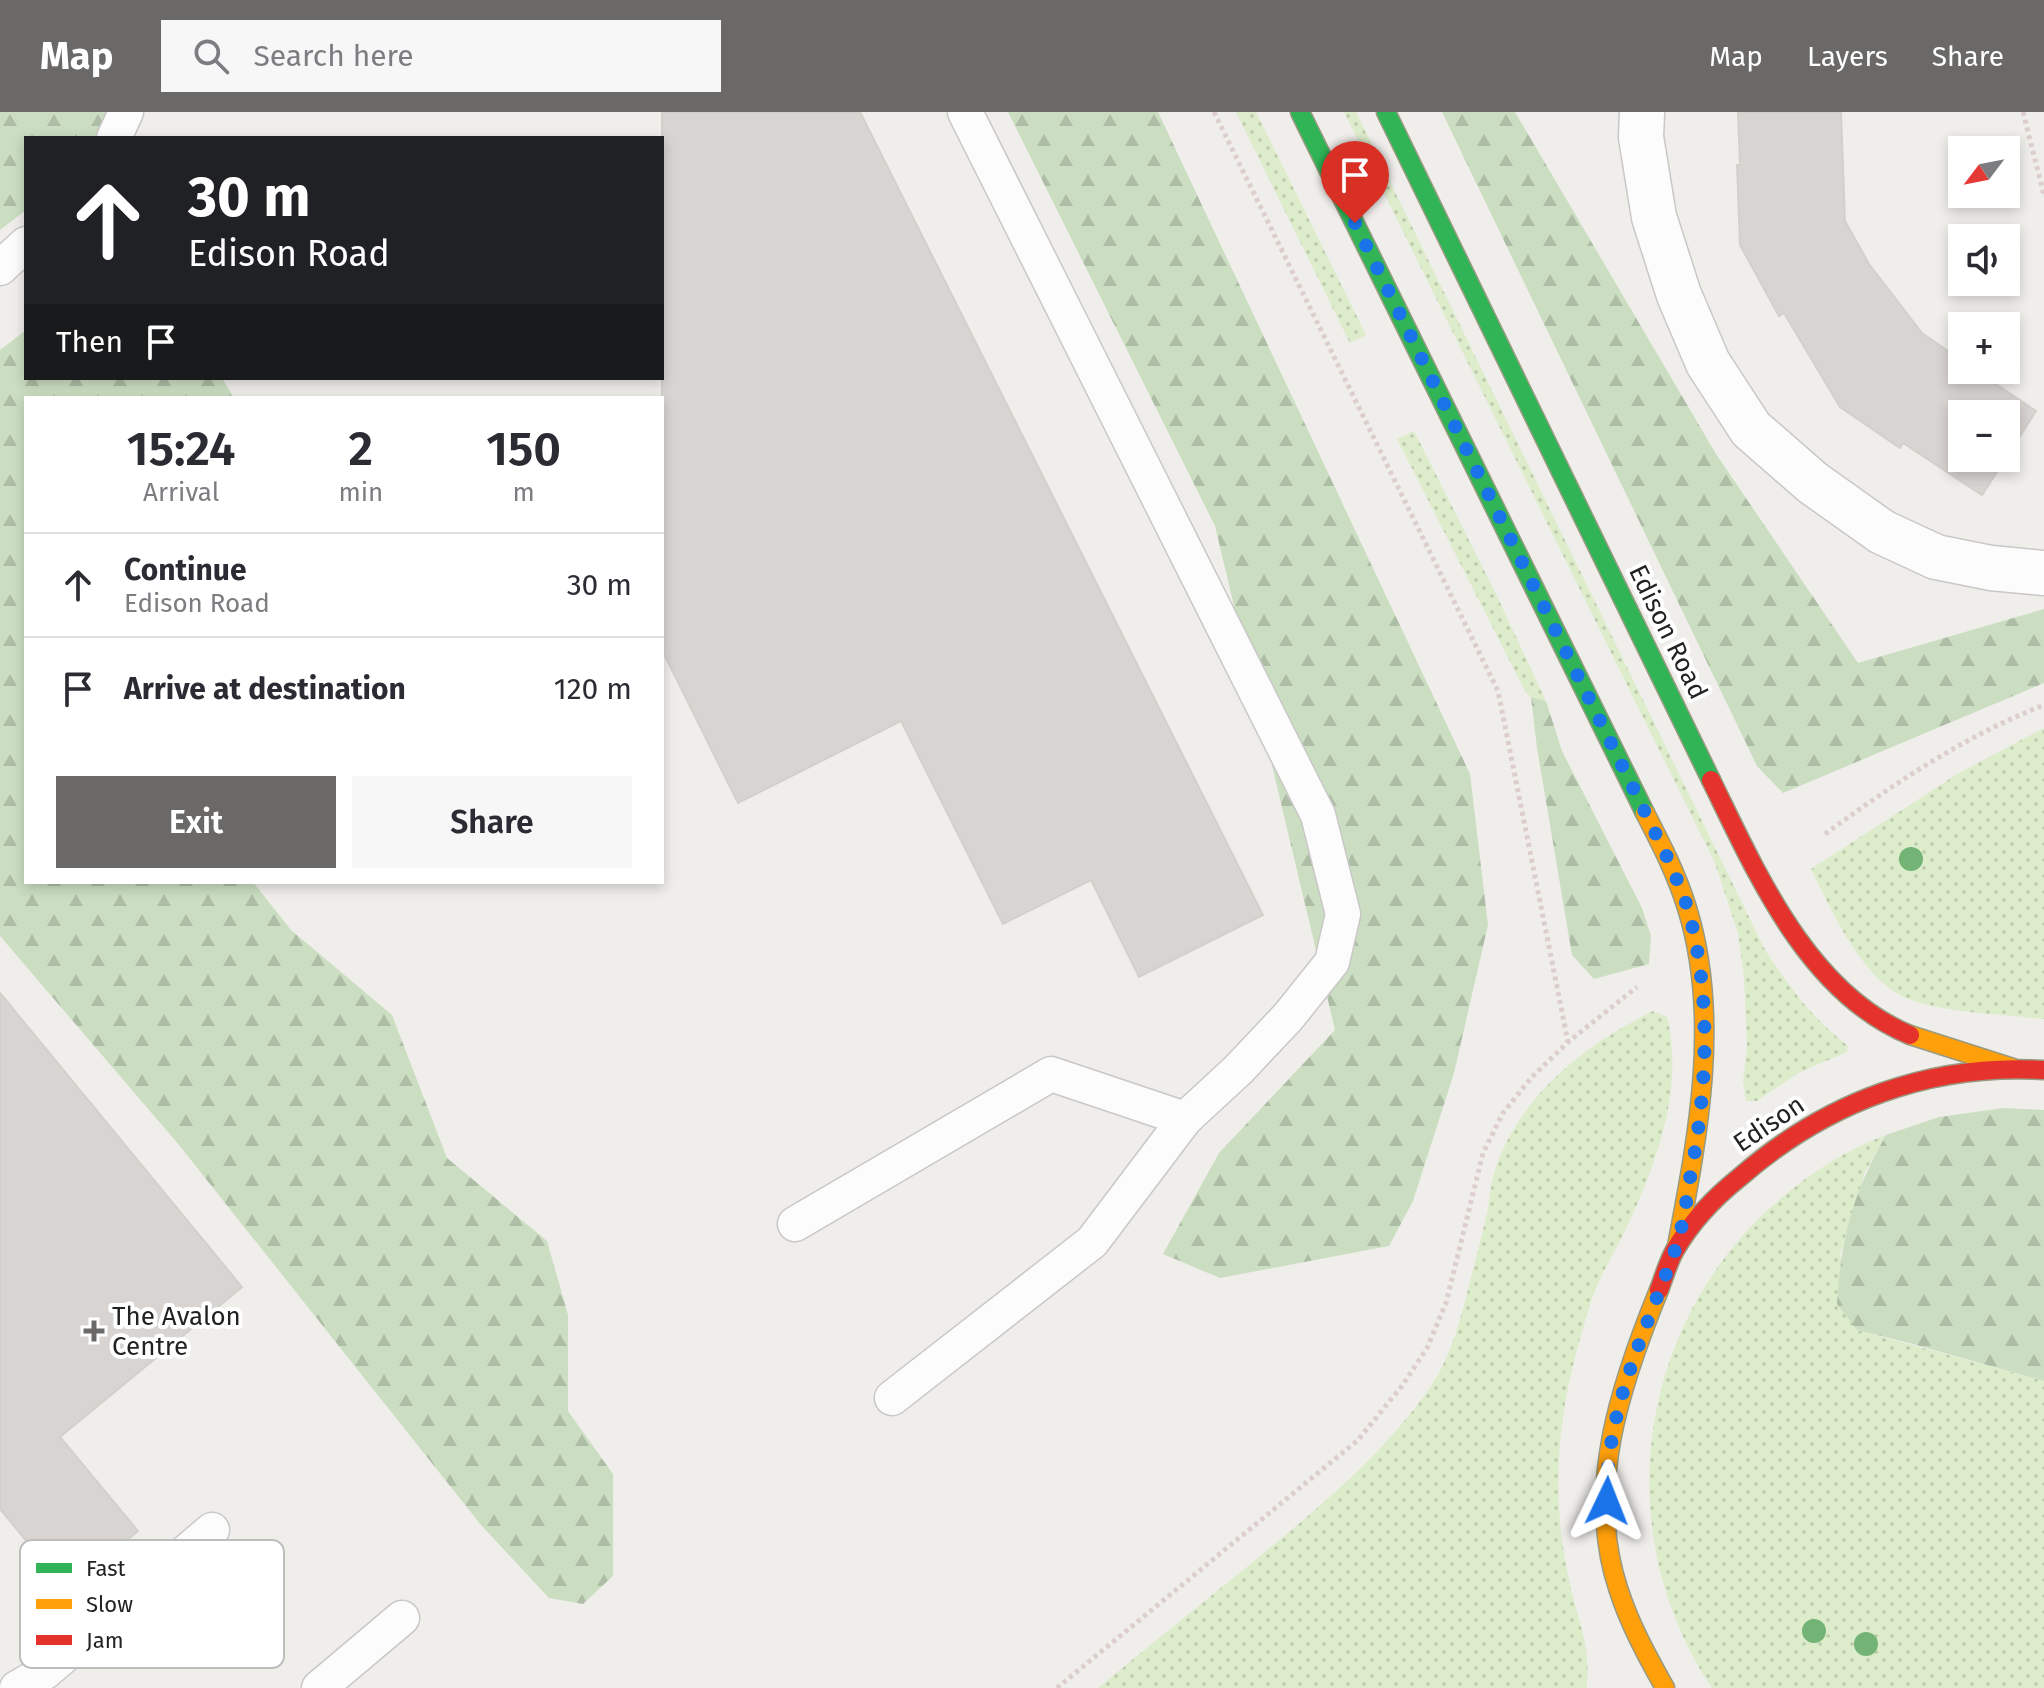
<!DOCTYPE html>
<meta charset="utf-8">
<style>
body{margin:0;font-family:"Fira Sans",sans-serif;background:#f7f7f7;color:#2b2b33;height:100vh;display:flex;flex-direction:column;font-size:30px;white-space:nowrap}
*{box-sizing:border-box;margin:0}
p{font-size:26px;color:#7c7c81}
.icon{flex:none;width:44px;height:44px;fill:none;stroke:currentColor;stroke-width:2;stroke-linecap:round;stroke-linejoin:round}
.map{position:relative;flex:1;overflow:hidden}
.side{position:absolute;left:24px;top:284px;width:640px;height:488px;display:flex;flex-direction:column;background:#fff;border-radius:0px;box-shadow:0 4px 12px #0003}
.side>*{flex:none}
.guide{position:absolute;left:24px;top:24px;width:640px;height:244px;border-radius:0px;box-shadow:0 4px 12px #0003;background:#202124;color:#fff;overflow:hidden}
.needle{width:52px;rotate:238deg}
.controls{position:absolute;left:1948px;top:24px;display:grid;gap:16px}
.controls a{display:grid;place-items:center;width:72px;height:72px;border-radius:0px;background:#fff;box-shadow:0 4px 12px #0003;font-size:40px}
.pin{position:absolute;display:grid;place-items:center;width:68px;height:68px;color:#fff;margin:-82px -34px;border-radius:50% 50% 50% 0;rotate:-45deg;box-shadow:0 0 8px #0007}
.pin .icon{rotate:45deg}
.me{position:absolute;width:88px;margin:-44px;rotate:2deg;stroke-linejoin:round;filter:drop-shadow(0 0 6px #0008)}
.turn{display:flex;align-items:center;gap:28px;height:168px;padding:0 32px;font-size:36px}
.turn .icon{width:104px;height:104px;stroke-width:2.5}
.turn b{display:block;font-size:56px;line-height:68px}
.then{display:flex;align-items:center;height:76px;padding:0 32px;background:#0003;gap:16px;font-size:30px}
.eta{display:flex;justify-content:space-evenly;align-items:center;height:136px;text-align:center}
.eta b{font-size:48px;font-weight:600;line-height:56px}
.primary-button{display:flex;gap:16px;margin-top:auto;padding:16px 32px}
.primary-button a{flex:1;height:92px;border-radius:0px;background:#6a6968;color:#fff;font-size:32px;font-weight:600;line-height:92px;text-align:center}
.primary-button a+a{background:#f7f7f7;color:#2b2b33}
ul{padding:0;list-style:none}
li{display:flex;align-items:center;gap:24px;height:104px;padding:0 32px;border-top:2px solid #e1e1e2}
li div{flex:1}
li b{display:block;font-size:30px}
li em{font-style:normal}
header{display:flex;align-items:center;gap:48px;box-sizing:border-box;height:112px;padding:0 40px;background:#6a6968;color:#fff}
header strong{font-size:38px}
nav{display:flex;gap:44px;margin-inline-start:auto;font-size:28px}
.search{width:560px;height:72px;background:#f7f7f7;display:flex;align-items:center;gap:20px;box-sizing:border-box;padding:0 28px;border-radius:0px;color:#7c7c81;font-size:30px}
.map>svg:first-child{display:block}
.grass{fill:url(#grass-dots)}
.forest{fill:url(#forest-firs)}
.building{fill:#d7d4d2;stroke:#d3d0cc;stroke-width:2}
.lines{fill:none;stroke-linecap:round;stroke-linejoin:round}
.lane-casing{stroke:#c9c8c7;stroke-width:37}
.street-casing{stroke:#c9c8c7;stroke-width:47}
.fast-casing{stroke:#999a82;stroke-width:21}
.slow-casing{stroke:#999a82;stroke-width:21}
.jam-casing{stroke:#999a82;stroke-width:21}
.path{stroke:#dccecd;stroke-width:5;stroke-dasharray:4 4;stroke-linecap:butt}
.lane{stroke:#fdfcfc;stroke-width:34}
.street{stroke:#fdfcfc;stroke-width:44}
.fast{stroke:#30b455;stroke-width:18}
.slow{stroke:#ff9f0a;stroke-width:18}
.jam{stroke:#e5322d;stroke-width:18}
.tree{fill:#73b476}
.route{stroke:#1a73e8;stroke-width:14;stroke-dasharray:0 25.2}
.poi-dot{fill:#6a6968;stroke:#fff;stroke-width:3}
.labels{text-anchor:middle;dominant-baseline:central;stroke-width:8;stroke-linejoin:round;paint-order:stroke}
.street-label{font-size:26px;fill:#222;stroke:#fff}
.poi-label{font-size:26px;fill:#222;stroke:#fff;text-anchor:start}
.key{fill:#fff;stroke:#bdbdbd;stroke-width:2}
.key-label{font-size:22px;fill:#222}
</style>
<header>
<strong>Map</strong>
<div class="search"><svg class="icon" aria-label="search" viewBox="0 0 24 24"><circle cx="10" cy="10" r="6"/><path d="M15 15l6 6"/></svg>Search here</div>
<nav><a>Map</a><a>Layers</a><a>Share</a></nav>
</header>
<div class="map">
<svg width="2044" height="1576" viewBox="0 0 2044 1576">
<defs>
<pattern id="grass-dots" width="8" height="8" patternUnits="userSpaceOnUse" patternTransform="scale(2)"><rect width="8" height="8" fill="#ddeccb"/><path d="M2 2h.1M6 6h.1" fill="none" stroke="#bdcaae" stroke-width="1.8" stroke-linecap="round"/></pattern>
<pattern id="forest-firs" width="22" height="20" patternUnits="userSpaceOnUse" patternTransform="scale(2)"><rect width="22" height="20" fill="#cbdec1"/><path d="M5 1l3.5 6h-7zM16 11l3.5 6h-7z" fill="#aebea6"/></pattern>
</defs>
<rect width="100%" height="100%" fill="#f0eeeb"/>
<g class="grass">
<path d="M 1236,0 L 1256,0 L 1366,223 L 1350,231 Z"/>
<path d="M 1344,0 L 1356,0 L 1765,838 C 1791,877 1810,904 1848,934 L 1847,940 L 1798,961 L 1757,989 L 1746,989 L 1743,969 L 1747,935 L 1744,864 L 1738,821 L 1715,751 Z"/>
<path d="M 1414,319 L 1495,480 L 1546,589 L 1531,585 L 1525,579 L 1397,327 Z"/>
<path d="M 2044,616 L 2044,907 C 2005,902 1923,901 1893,879 C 1855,852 1831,797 1811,757 L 1959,661 Z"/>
<path d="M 1653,899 L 1667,905 C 1685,978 1655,1056 1624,1121 C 1615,1139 1604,1157 1596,1176 C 1584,1208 1569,1265 1564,1299 C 1555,1352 1557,1411 1568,1463 C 1575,1502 1593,1536 1586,1576 L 1098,1576 C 1149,1534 1201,1492 1253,1450 C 1317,1397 1381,1345 1429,1277 C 1452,1244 1460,1208 1470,1170 C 1475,1149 1481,1127 1486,1106 C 1490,1090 1490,1073 1495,1058 C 1520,983 1585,933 1653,899 Z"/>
<path d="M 1886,1023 L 1865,1060 L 1840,1143 L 1857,1218 L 2044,1269 L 2044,1576 L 1712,1576 C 1610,1424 1635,1220 1770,1096 C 1804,1065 1843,1039 1886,1023 Z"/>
</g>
<g class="forest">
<path d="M 0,0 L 142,0 L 121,26 L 26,26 L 26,98 L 0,118 Z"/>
<path d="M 1008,0 L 1158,0 L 1470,662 L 1488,813 L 1454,961 L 1413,1089 L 1389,1134 L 1220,1166 L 1163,1142 L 1219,1041 L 1335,918 L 1215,414 Z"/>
<path d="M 1442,0 L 1515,0 L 1716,342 L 1858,551 L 2044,497 L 2044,571 L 1783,681 L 1757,654 Z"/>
<path d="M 26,218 L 26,266 L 222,266 L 234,286 L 26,286 L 26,770 L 253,770 L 291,818 L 392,903 L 447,1046 L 547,1129 L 568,1203 L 568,1299 L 613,1362 L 613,1464 L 583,1492 L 549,1486 L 481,1413 L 179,1033 L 0,824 L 0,238 Z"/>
<path d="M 1531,585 L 1546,589 L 1562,639 L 1642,796 L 1651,824 L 1649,852 L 1594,867 L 1572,843 L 1537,636 Z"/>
<path d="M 2004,996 L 2044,998 L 2044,1269 L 1909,1231 L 1857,1218 L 1837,1192 C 1841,1125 1853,1081 1886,1023 L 1939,1005 Z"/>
</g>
<g class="building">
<path d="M 662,0 L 860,0 L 1263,803 L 1139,865 L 1091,768 L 1003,812 L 901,609 L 738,691 L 662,538 Z"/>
<path d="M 1738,0 L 1841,0 L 1845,109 L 1869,152 L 1922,221 L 1962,249 L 1962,258 L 1975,258 L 2036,299 L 2006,346 L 2006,302 L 1962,302 L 1962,346 L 2006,346 L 1982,383 L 1903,331 L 1900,336 L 1840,295 L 1784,201 L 1779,204 L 1740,133 L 1737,53 L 1740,53 Z"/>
<path d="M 0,881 L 242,1175 L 60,1325 L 138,1419 L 66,1477 L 0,1397 Z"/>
</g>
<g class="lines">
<g class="lane-casing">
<g id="lane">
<path d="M 114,26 L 126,0"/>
<path d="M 0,156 L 26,132"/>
<path d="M 795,1112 L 1051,962 L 1185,1007"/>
<path d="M 892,1286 L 1092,1130 L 1185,1007 L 1238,958 L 1288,905 L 1332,850 L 1343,802 L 1318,703 L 965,0"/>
<path d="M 17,1576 L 45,1560 L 212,1418"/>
<path d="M 319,1576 L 402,1506"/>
</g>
</g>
<g class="street-casing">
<path id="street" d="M 1642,0 L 1641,25 L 1654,105 L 1679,183 L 1708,251 L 1751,317 L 1813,371 L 1882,420 L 1936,445 L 1991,456 L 2044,461"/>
</g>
<g class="fast-casing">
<g id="fast">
<path d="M 1300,0 L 1645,701"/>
<path d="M 1386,0 L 1711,668"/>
</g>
</g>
<g class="slow-casing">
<g id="slow">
<path d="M 1645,701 C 1661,732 1677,763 1687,796 C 1721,905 1698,1024 1677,1134"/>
<path d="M 1910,923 L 2013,956"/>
<path d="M 1659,1178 C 1621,1271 1585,1376 1618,1476 C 1629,1511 1647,1544 1665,1576"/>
</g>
</g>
<g class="jam-casing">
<g id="jam">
<path d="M 1711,668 C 1757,762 1808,881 1910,923"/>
<path d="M 1659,1178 C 1664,1165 1668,1150 1675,1138 C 1691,1110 1715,1085 1740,1065 C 1826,990 1930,951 2044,958"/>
</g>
</g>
<g class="path">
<path d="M 1214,0 L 1498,579 L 1568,930"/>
<path d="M 2023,0 L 2044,83"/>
<path d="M 1825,722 C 1894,672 1964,624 2044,593"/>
<path d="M 1057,1576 L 1358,1328 L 1402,1274 L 1427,1236 L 1446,1191 L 1483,1041 L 1503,1001 L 1532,965 L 1568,930 L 1637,875"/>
</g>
<use href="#lane" class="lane"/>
<use href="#street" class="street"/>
<use href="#fast" class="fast"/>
<use href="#slow" class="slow"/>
<use href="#jam" class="jam"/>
</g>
<g class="tree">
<circle cx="1911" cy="747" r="12"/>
<circle cx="1814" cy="1519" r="12"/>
<circle cx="1866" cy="1532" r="12"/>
</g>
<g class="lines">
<path class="route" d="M 1355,111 L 1669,749 C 1676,766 1684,783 1689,801 C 1712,887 1707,980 1690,1066 C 1686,1090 1683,1116 1675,1138 C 1645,1221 1605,1299 1607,1389"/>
</g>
<path class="poi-dot" d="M90 1207h8v8h8v8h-8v8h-8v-8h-8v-8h8z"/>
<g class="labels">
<g class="street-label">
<text transform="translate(1668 520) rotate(64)">Edison Road</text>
<text transform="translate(1769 1012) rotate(-34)">Edison</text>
</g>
<g class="poi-label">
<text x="112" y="1204">The Avalon<tspan x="112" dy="30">Centre</tspan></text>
</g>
</g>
<rect x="20" y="1428" width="264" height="128" rx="12" class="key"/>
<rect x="36" y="1451" width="36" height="10" fill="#30b455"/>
<rect x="36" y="1487" width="36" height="10" fill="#ff9f0a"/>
<rect x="36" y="1523" width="36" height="10" fill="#e5322d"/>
<g class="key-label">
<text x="86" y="1464">Fast</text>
<text x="86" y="1500">Slow</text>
<text x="86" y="1536">Jam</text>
</g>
</svg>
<div class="controls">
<a><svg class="needle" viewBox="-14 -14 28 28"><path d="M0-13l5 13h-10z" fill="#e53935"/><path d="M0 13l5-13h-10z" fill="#7c7c81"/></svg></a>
<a><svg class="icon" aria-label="sound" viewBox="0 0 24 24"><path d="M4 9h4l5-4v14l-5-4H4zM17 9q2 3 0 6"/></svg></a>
<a>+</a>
<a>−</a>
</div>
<div class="pin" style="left:1355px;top:111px;background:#d93025"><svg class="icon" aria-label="arrive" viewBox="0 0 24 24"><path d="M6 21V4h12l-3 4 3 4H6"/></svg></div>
<svg class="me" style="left:1607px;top:1389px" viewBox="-20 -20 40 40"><path d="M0-17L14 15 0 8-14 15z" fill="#1a73e8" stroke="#fff" stroke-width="4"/></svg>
<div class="guide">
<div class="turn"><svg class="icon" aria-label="ahead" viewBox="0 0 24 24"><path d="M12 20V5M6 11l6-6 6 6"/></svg><div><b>30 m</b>Edison Road</div></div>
<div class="then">Then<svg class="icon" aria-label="arrive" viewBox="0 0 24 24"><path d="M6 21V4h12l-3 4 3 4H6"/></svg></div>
</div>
<section class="side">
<div class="eta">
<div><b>15:24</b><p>Arrival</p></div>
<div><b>2</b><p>min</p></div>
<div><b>150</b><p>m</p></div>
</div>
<ul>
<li><svg class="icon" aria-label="ahead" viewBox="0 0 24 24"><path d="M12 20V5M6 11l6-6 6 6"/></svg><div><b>Continue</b><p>Edison Road</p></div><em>30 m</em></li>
<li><svg class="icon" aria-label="arrive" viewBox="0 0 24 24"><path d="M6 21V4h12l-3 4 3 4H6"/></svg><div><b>Arrive at destination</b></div><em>120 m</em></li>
</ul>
<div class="primary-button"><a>Exit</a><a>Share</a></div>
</section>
</div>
